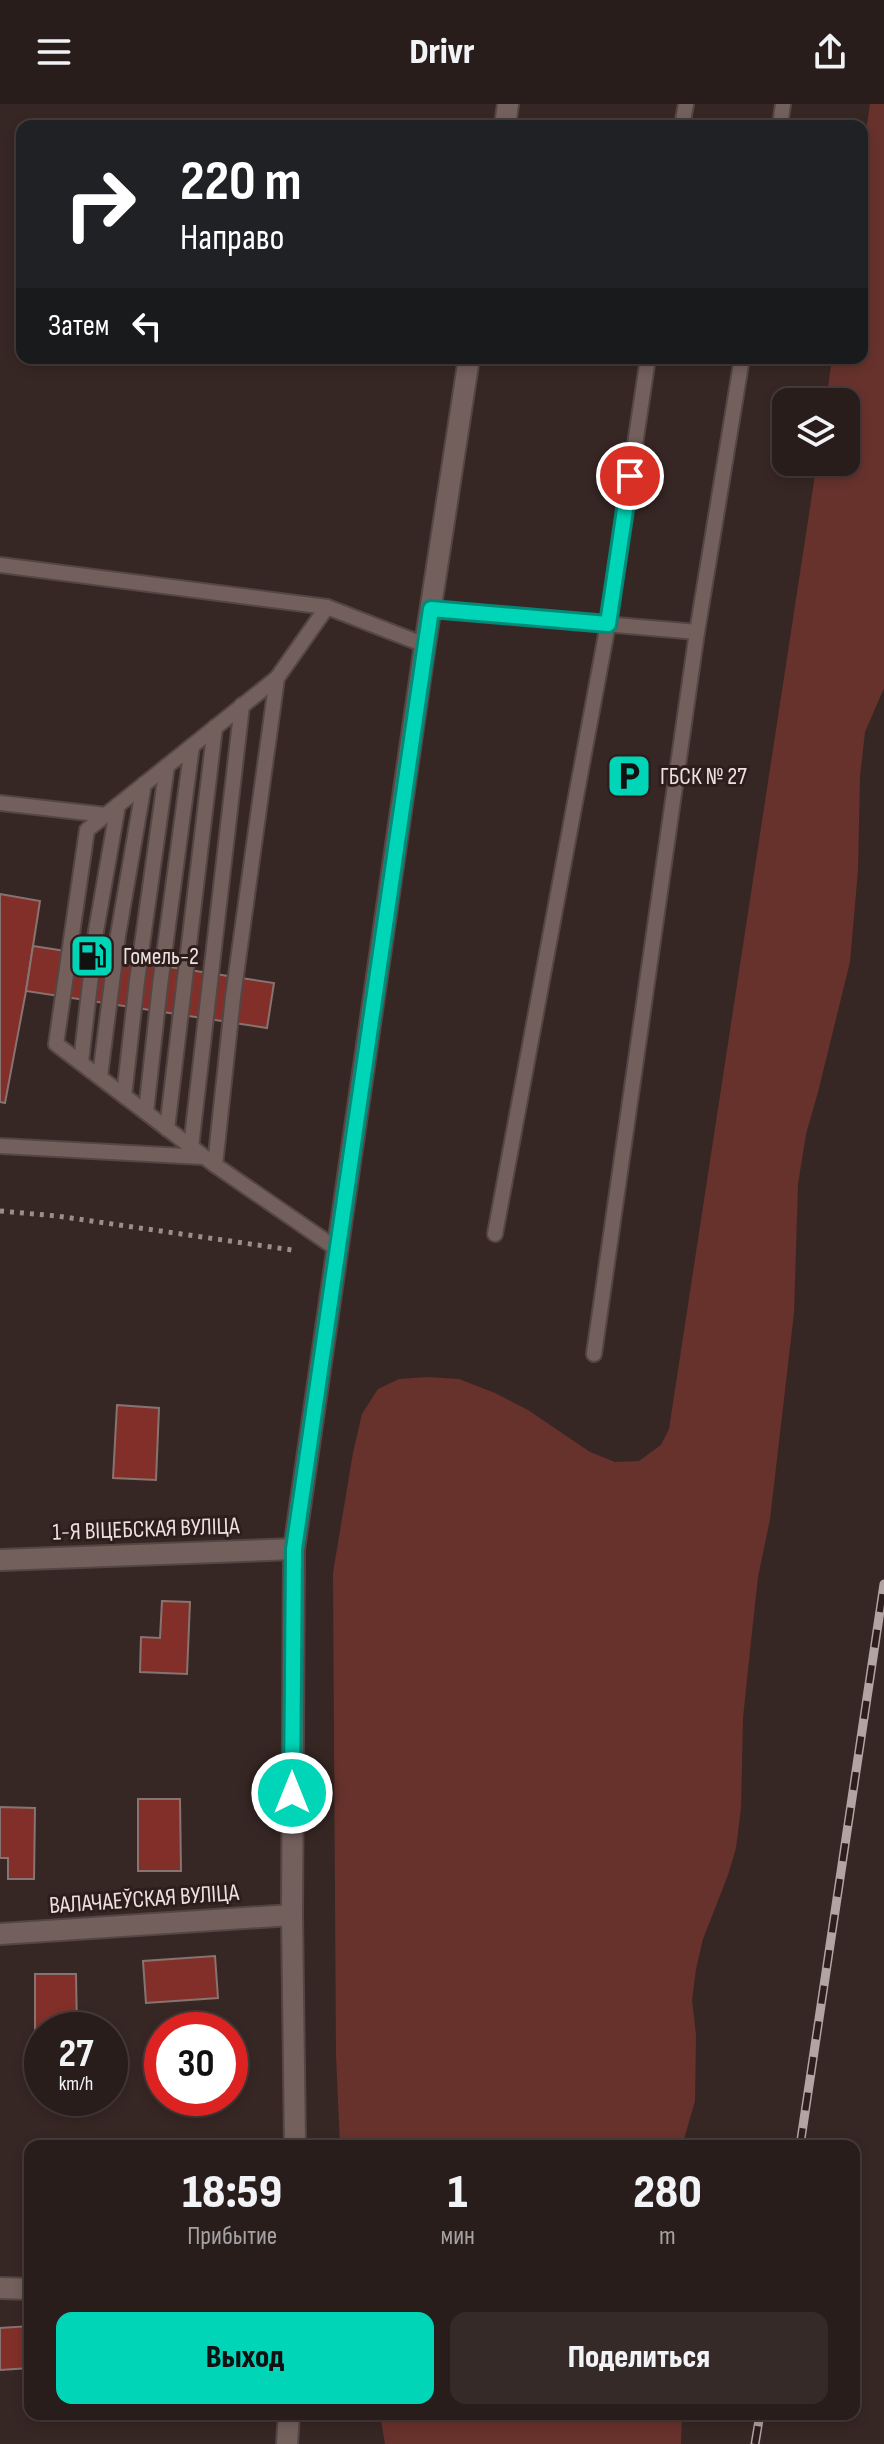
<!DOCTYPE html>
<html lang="ru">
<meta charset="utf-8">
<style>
body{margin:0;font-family:"Sofia Sans Condensed",sans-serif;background:#352a28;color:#f1f3f6;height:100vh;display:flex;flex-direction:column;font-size:30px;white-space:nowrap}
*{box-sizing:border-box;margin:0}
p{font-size:26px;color:#a5a2a3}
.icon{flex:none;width:44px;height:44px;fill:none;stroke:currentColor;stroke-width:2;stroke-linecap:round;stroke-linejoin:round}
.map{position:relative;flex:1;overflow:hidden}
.details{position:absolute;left:24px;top:2036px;width:836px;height:280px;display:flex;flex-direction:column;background:#291d1b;border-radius:16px;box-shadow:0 4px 12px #0003,0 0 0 2px #453b3a}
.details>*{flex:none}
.top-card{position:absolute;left:16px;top:16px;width:852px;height:244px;border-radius:16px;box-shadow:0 4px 12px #0003,0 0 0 2px #453b3a;background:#202124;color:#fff;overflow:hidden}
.fabs{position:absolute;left:772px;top:284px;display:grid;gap:16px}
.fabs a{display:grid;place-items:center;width:88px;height:88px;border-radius:16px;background:#291d1b;box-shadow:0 4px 12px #0003,0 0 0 2px #453b3a;font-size:40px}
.speed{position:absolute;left:24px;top:1908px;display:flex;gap:16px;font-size:40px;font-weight:700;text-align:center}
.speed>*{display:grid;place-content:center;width:104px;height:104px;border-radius:50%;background:#291d1b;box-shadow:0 4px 12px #0003,0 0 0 2px #453b3a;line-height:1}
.speed small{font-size:20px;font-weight:400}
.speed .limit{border:12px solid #d22;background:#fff;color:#111}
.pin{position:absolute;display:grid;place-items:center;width:68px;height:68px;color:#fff;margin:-34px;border:4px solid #fff;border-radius:50%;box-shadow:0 2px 8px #0007}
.me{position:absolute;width:88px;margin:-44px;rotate:0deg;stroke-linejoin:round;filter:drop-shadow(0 0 6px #0008)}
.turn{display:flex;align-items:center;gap:28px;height:168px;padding:0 32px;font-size:36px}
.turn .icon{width:104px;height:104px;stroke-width:2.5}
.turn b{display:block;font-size:56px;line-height:68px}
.then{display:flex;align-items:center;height:76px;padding:0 32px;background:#0003;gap:16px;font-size:30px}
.eta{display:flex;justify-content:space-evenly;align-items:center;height:136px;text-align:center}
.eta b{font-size:48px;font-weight:800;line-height:56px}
.action{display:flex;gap:16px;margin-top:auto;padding:16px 32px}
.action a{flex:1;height:92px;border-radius:16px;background:#00d5b7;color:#111;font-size:32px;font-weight:800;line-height:92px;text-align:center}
.action a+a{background:#352a28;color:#f1f3f6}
header{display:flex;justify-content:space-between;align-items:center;height:104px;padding:0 32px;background:#291d1b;font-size:36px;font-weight:800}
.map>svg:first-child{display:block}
.green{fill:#68322c}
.building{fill:#822f29;stroke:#877370;stroke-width:2}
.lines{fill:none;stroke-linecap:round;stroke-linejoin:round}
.service-casing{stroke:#544644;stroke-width:18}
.minor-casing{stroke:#544644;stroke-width:24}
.path{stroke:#9a8d8a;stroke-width:5;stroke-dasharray:4 6;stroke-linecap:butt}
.service{stroke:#73605d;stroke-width:14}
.minor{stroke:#73605d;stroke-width:20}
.rail-casing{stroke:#b1a4a2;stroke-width:9}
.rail{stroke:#2d1d1b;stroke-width:6;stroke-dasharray:18;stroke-linecap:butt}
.route-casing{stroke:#008a77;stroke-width:20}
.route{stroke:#00d5b7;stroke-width:14}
.labels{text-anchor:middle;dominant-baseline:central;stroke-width:6;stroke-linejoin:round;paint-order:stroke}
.poi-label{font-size:24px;fill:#ece1df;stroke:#2d1d1b;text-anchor:start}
.street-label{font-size:24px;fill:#ece1df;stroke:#2d1d1b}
</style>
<header><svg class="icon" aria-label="menu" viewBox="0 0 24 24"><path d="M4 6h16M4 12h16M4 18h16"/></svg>Drivr<svg class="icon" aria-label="share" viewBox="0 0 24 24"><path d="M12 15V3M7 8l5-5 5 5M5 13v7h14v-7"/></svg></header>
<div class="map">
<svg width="884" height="2340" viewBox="0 0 884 2340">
<rect width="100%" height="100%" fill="#372724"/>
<g class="green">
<path d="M 870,0 L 884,0 L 884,584 L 865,628 L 860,672 L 858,766 L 850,858 L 818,988 L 806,1030 L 798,1080 L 794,1209 L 770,1415 L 758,1473 L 751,1537 L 743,1614 L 741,1704 L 736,1744 L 728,1771 L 703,1835 L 696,1865 L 692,1896 L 696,1931 L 695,1997 L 682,2042 L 340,2042 L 336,1951 L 333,1469 L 353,1349 L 362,1310 L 378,1285 L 399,1275 L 427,1273 L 459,1275 L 495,1289 L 528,1306 L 590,1348 L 615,1358 L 639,1357 L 661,1341 L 669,1325 L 817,358 L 846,358 L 846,298 L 826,298 L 832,254 L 862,254 L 862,54 Z"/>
<path d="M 380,2310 L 682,2310 L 681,2340 L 385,2340 Z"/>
</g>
<g class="building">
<path d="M 0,790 L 40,797 L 26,887 L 5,999 L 0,998 Z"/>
<path d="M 33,842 L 274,879 L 267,924 L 26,887 Z"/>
<path d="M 117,1301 L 159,1304 L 156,1376 L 113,1374 Z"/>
<path d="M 162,1497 L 190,1498 L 187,1570 L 140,1568 L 141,1533 L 160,1534 Z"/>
<path d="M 138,1695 L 180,1695 L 181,1767 L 138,1767 Z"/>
<path d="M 0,1703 L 35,1704 L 34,1775 L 8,1775 L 8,1754 L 0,1754 Z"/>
<path d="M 215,1852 L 218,1894 L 146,1899 L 143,1857 Z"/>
<path d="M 35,1870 L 76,1870 L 77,1926 L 42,1926 L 42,1942 L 35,1942 Z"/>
<path d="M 30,2222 L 30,2264 L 0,2266 L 0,2224 Z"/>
</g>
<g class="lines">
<g class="service-casing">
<g id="service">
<path d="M 682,22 L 686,0"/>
<path d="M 780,22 L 783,0"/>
<path d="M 0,461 L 327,503 L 425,541"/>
<path d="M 327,503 L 277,574 L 233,893 L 215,1061 L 337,1145"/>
<path d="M 431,505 L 697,528"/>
<path d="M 0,699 L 106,711"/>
<path d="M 81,958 L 96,827 L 118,701"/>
<path d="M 100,972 L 118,831 L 144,680"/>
<path d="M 124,992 L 137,877 L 167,662"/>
<path d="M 146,1008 L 160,881 L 192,642"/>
<path d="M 167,1025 L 215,623"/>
<path d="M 0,1042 L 203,1053"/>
<path d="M 191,1043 L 242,601"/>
<path d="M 215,1061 L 56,940 L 87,726 L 277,574"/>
<path d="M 495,1130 L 608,520 L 648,254"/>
<path d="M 594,1250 L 697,528 L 742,254"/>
</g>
</g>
<g class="minor-casing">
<g id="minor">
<path d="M 505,22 L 508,0"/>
<path d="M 0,1456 L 294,1445"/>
<path d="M 0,1830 L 292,1811"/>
<path d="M 295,2042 L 292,1811 L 294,1445 L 425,541 L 469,254"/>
<path d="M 0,2184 L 30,2185"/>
<path d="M 287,2340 L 289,2310"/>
</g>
</g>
<path class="path" d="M 0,1107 L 57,1112 L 292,1146"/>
<use href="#service" class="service"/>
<use href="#minor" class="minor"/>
<g class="rail-casing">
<g id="rail">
<path d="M 800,2042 L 884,1480"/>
<path d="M 755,2340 L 760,2310"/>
</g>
</g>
<use href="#rail" class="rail"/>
</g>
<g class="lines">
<g class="route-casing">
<path id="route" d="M 292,1689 L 294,1445 L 431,505 L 608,520 L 630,372"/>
</g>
<use href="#route" class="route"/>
</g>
<defs>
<g id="parking-square" transform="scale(2.3)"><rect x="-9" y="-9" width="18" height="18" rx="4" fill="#00d5b7" stroke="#2d1d1b"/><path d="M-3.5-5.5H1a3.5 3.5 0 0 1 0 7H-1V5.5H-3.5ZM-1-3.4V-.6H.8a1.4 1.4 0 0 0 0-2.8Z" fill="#111"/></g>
<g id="fuel-square" transform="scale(2.3)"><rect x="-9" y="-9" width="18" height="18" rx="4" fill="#00d5b7" stroke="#2d1d1b"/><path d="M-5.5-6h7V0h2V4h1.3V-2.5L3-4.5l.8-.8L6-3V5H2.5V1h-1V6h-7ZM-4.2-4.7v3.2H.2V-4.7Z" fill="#111"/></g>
</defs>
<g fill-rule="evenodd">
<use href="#parking-square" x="629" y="672"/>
<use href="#fuel-square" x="92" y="852"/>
</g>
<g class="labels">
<g class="poi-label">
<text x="660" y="672">ГБСК № 27</text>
<text x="123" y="852">Гомель-2</text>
</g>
<g class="street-label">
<text transform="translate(146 1425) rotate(-2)">1-Я ВІЦЕБСКАЯ ВУЛІЦА</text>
<text transform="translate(144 1795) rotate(-4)">ВАЛАЧАЕЎСКАЯ ВУЛІЦА</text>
</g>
</g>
</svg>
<div class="fabs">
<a><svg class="icon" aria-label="layers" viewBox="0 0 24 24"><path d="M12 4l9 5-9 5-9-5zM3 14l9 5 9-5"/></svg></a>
</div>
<div class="speed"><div>27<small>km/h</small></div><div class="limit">30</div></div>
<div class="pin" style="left:630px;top:372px;background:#d93025"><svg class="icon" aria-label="arrive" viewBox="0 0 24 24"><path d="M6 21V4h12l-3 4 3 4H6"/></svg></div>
<svg class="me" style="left:292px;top:1689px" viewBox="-20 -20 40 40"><circle r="17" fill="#00d5b7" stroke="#fff" stroke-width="3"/><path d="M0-11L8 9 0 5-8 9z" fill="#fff"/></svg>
<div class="top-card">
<div class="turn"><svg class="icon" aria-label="right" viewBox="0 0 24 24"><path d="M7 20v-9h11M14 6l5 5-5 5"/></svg><div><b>220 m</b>Направо</div></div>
<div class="then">Затем<svg class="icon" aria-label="left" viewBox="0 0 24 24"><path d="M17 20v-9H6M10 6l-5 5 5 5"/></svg></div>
</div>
<section class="details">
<div class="eta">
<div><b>18:59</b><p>Прибытие</p></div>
<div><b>1</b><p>мин</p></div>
<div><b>280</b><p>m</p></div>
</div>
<div class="action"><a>Выход</a><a>Поделиться</a></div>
</section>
</div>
